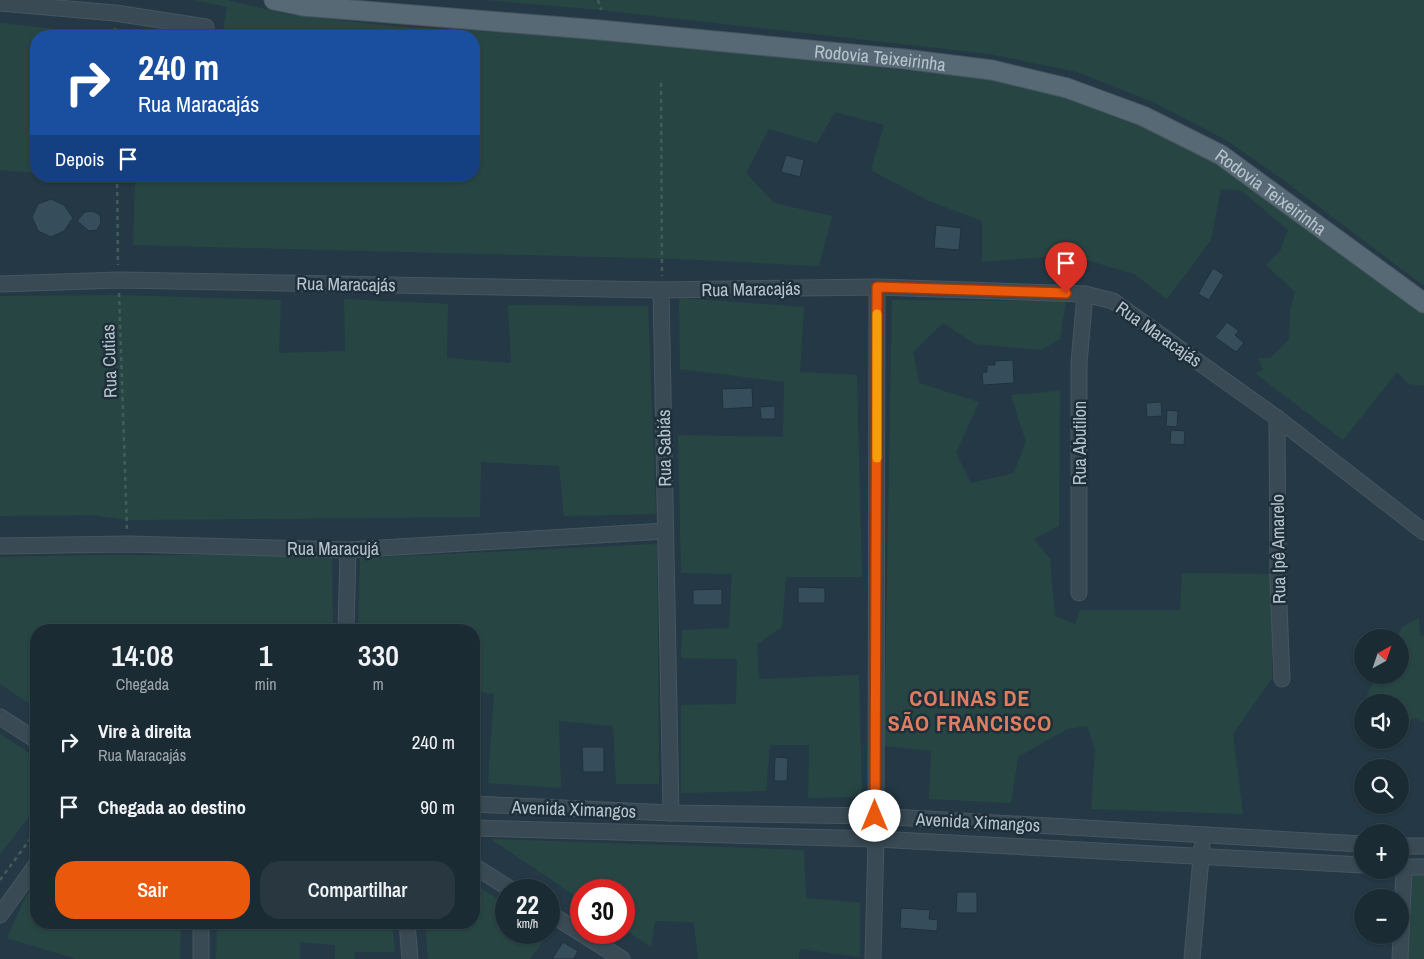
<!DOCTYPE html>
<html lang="pt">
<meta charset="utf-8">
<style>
body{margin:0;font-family:"Archivo Narrow",sans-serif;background:#283740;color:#f1f3f6;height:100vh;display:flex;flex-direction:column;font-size:19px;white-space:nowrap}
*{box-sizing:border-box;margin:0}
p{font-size:16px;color:#a0a7ac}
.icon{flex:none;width:28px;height:28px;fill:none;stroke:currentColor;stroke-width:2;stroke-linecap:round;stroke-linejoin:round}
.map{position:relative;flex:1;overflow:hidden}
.side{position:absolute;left:30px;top:624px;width:450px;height:305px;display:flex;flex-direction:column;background:#1b2b34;border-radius:20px;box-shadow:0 1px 4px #0004,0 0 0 1px #39474f}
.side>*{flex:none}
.banner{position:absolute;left:30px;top:30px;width:450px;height:152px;border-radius:20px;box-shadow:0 1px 4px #0004,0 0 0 1px #39474f;background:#1a4fa0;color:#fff;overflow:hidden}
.needle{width:32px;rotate:40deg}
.tools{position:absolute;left:1354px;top:629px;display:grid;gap:10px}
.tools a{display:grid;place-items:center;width:55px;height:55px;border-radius:50%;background:#1b2b34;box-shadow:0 1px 4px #0004,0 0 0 1px #39474f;font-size:25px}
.speed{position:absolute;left:495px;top:879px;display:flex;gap:10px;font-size:25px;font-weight:700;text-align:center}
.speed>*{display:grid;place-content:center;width:65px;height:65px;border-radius:50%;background:#1b2b34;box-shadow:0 1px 4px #0004,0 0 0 1px #39474f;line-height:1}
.speed small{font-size:12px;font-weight:400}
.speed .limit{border:8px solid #d22;background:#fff;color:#111}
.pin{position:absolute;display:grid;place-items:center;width:42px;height:42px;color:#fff;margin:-51px -21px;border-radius:50% 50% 50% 0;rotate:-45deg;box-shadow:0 0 5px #0007}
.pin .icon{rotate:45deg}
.me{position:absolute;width:55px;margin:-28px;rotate:0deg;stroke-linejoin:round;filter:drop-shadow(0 0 4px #0008)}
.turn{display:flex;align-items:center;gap:18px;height:105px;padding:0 25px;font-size:22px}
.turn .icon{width:65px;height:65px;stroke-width:2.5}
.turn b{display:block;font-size:35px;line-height:42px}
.then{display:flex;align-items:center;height:48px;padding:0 25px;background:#0003;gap:10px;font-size:19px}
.eta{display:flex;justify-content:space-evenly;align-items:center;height:85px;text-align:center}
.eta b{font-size:30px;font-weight:600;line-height:35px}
.primary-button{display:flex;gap:10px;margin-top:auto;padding:10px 25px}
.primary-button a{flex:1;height:58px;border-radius:20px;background:#ea580c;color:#fff;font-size:20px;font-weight:600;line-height:58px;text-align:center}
.primary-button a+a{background:#283740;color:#f1f3f6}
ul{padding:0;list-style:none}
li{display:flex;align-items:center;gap:15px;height:65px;padding:0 25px}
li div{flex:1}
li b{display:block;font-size:19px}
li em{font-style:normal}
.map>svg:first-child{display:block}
.green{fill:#274643}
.building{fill:#364e5b;stroke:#20313c}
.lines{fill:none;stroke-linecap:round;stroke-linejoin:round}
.minor-casing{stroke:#465661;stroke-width:17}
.major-casing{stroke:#465661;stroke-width:21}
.path{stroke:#405d5a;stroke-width:2.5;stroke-dasharray:4 4;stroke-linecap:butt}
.minor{stroke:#394a54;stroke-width:15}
.major{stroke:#576974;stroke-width:19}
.route-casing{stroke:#983908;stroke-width:12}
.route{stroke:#ea580c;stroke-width:9}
.slow{stroke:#f59e0b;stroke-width:9}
.labels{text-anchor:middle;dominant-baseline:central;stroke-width:5;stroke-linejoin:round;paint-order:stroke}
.street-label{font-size:18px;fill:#b7c4ce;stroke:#1e2f3a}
.district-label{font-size:22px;font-weight:bold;letter-spacing:1px;fill:#df7d60;stroke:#1e2f3a}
</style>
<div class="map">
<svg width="1424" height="959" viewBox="0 0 1424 959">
<rect width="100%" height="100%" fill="#243945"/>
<g class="green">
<path d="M 194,0 L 227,0 L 286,14 L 391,26 L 598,38 L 990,79 L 1070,97 L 1142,124 L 1218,162 L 1424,313 L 1424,386 L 1409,384 L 1397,372 L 1343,440 L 1255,373 L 1263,370 L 1258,358 L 1270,358 L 1289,340 L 1290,311 L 1295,292 L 1266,265 L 1280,251 L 1288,230 L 1242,191 L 1221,189 L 1211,240 L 1167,299 L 1134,274 L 1069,255 L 982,262 L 982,221 L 927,200 L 871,170 L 884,125 L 835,112 L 817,143 L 769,129 L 746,173 L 774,203 L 832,216 L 819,266 L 679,259 L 133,245 L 135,180 L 74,176 L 474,176 L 474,36 L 222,36 L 227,7 Z"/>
<path d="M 486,0 L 1424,0 L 1424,286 L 1282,179 L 1226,140 L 1153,102 L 1077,72 L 990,54 L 601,10 Z"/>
<path d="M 0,23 L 123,36 L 36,36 L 36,173 L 0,170 Z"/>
<path d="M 119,295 L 281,300 L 279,353 L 345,351 L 344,299 L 448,304 L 447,358 L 511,363 L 508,305 L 648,306 L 656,514 L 564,516 L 559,466 L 481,462 L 480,517 L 127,520 L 93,515 L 0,516 L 0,296 Z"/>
<path d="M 679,298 L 804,307 L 800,372 L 857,375 L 862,577 L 786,577 L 782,627 L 757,644 L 759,679 L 859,675 L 862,797 L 808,798 L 809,745 L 770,745 L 766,791 L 681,793 L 681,705 L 736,704 L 737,659 L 681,658 L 682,630 L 729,628 L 732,574 L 681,573 L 678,435 L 783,437 L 784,382 L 680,369 Z"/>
<path d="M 892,300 L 1066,301 L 1060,339 L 1041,350 L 975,344 L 943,323 L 913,352 L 919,383 L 979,402 L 956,453 L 971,483 L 1014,473 L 1026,442 L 1011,395 L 1060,391 L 1059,526 L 1034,539 L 1050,559 L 1055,616 L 1075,624 L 1080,610 L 1180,610 L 1182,573 L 1272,574 L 1272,678 L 1233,734 L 1243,814 L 1091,809 L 1095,749 L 1087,726 L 1067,729 L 1018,757 L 1011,803 L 929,799 L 931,751 L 884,746 Z"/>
<path d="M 657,544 L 659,784 L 616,784 L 613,726 L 559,721 L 561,788 L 488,783 L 494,694 L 474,691 L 474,630 L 358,630 L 360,558 Z"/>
<path d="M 97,555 L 332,555 L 333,630 L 36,630 L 36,708 L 0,684 L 0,557 Z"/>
<path d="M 1419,618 L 1420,635 L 1424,636 L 1424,722 L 1415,718 L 1400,723 L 1400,702 L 1363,702 L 1378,675 L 1400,675 L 1400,638 L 1397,637 L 1402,627 Z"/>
<path d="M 0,734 L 36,757 L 36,808 L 0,854 Z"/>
<path d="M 491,839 L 804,850 L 806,898 L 860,903 L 860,957 L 800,949 L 799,959 L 698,959 L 694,922 L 655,921 L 651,947 L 624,929 L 624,890 L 581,890 L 581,900 Z"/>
<path d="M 1411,874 L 1424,874 L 1424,959 L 1408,959 Z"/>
<path d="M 36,883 L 36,922 L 181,923 L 180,959 L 76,959 L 7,938 L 26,896 Z"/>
<path d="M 474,884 L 506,904 L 506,932 L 550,932 L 530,959 L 428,959 L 425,923 L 474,922 Z"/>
<path d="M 217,923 L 392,923 L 395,952 L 355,952 L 354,959 L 335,959 L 335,945 L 300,942 L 300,959 L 216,959 Z"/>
</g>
<g class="building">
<path d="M 786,155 L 804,160 L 800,177 L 781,172 Z"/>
<path d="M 51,199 L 64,205 L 73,218 L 64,231 L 51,237 L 38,231 L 32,217 L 38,204 Z"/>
<path d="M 93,211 L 100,215 L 101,223 L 97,230 L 89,231 L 77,221 L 85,212 Z"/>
<path d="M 936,225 L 961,228 L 959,250 L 934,248 Z"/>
<path d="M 1213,268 L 1224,275 L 1209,300 L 1198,294 Z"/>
<path d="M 1227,322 L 1239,331 L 1235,335 L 1244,343 L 1236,352 L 1215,337 Z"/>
<path d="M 1013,360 L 1014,383 L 983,385 L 982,373 L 987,372 L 987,365 L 995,365 L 995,361 Z"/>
<path d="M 752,388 L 753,407 L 723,409 L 722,389 Z"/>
<path d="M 1161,402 L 1162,416 L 1147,417 L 1146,403 Z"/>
<path d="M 775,406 L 775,419 L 761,419 L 760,407 Z"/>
<path d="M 1167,410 L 1178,411 L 1177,427 L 1166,426 Z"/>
<path d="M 1171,430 L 1185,431 L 1184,445 L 1170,444 Z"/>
<path d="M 798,587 L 825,588 L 825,603 L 798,603 Z"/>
<path d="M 722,589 L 722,605 L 693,605 L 693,590 Z"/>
<path d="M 582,747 L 604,747 L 604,772 L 583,772 Z"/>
<path d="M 775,757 L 788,758 L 787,781 L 774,781 Z"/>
<path d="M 957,892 L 977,892 L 977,913 L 956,913 Z"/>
<path d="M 901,908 L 930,910 L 929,919 L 938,920 L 937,931 L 900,928 Z"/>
<path d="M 563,942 L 578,951 L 574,959 L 552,959 Z"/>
</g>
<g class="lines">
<g class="minor-casing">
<g id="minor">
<path d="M 0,3 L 115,13 L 206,27"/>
<path d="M 0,284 L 119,280 L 661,290 L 877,287 L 1085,294 L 1113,301 L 1277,418 L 1424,532"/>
<path d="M 661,290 L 671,813"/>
<path d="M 1277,418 L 1278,580 L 1282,679"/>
<path d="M 0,546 L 128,544 L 348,550 L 665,531"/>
<path d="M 1079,593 L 1079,363 L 1085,294"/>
<path d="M 346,630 L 348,550"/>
<path d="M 0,717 L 36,740"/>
<path d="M 474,804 L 671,813 L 875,816 L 1362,844"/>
<path d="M 474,828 L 876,839 L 1362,865"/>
<path d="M 1400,846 L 1424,846"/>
<path d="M 474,866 L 512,890"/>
<path d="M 1400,867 L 1424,867"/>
<path d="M 549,913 L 622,959"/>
<path d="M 0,915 L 36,865"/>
<path d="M 201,922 L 201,959"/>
<path d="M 407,922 L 410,959"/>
<path d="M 873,959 L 876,839 L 877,287"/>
<path d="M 1192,959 L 1202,847"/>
<path d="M 1400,959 L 1404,868"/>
</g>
</g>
<g class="major-casing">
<g id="major">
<path id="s1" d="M 274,0 L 303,6 L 600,30 L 904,59 L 992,70 L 1067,88 L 1143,116 L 1221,155 L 1424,303"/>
</g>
</g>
<g class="path">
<path d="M 598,0 L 601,10"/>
<path d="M 115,28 L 115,36"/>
<path d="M 661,83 L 662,276"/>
<path d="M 117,176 L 118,265"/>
<path d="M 119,293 L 127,530"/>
<path d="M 0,880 L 36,831"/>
</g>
<use href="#minor" class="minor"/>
<use href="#major" class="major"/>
</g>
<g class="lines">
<g class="route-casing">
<path id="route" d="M 875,816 L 877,287 L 1066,293"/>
</g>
<use href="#route" class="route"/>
<path class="slow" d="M 877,458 L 877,314"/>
</g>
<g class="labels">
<g class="street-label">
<text stroke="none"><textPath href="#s1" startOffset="609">Rodovia Teixeirinha</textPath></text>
<text stroke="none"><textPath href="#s1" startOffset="1029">Rodovia Teixeirinha</textPath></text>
<text transform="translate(346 284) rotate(1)">Rua Maracajás</text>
<text transform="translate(751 289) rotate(-1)">Rua Maracajás</text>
<text transform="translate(1159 334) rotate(35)">Rua Maracajás</text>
<text transform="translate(109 361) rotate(-92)">Rua Cutias</text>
<text transform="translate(1079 443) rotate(-90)">Rua Abutilon</text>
<text transform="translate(664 448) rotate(-91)">Rua Sabiás</text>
<text x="333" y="548">Rua Maracujá</text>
<text transform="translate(1278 549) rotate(-91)">Rua Ipê Amarelo</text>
<text transform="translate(574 809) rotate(2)">Avenida Ximangos</text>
<text transform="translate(978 822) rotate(3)">Avenida Ximangos</text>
</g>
<g class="district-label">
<text x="970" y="698">COLINAS DE<tspan x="970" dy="25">SÃO FRANCISCO</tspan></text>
</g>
</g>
</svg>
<div class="tools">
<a><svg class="needle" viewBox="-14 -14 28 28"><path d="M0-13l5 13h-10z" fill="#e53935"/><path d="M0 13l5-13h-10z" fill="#a0a7ac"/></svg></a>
<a><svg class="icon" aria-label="sound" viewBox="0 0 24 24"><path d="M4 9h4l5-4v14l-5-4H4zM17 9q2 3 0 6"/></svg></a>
<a><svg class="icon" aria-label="search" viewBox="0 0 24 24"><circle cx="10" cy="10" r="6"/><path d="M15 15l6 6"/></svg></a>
<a>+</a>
<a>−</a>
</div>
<div class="speed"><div>22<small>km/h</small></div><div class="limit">30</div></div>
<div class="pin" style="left:1066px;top:293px;background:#d93025"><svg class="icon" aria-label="arrive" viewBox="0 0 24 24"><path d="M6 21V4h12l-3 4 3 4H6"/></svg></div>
<svg class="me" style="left:875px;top:816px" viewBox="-20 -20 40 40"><circle r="19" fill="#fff"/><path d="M0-13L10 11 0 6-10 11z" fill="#ea580c"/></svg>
<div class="banner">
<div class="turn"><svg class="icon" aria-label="right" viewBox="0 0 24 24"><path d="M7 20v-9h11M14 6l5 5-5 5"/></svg><div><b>240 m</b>Rua Maracajás</div></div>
<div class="then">Depois<svg class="icon" aria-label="arrive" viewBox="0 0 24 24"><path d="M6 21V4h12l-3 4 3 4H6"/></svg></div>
</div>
<section class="side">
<div class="eta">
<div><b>14:08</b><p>Chegada</p></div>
<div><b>1</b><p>min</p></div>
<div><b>330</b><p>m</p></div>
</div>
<ul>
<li><svg class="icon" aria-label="right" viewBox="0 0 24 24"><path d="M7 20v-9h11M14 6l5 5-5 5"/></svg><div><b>Vire à direita</b><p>Rua Maracajás</p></div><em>240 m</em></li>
<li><svg class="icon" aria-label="arrive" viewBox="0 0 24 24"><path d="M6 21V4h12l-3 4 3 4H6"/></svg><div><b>Chegada ao destino</b></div><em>90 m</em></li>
</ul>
<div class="primary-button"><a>Sair</a><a>Compartilhar</a></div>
</section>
</div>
